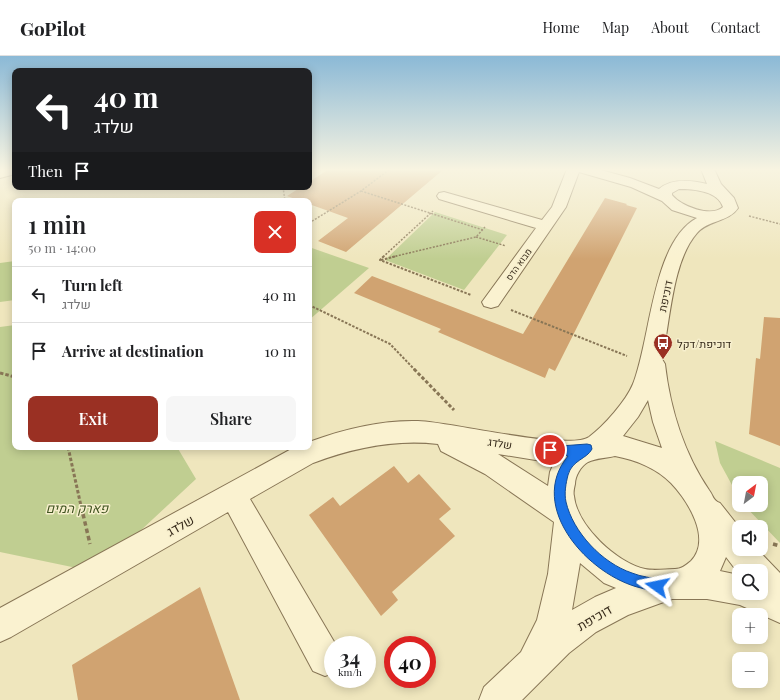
<!DOCTYPE html>
<meta charset="utf-8">
<style>
body{margin:0;font-family:"Playfair Display",Heebo,serif;background:#f6f6f6;color:#202124;height:100vh;display:flex;flex-direction:column;font-size:15px;white-space:nowrap}
*{box-sizing:border-box;margin:0}
p{font-size:13px;color:#757577}
.icon{flex:none;width:22px;height:22px;fill:none;stroke:currentColor;stroke-width:2;stroke-linecap:round;stroke-linejoin:round}
.map{position:relative;flex:1;overflow:hidden}
.drawer{position:absolute;left:12px;top:142px;width:300px;height:252px;display:flex;flex-direction:column;background:#fff;border-radius:8px;box-shadow:0 2px 10px #0003}
.drawer>*{flex:none}
.hud{position:absolute;left:12px;top:12px;width:300px;height:122px;border-radius:8px;box-shadow:0 2px 10px #0003;background:#202124;color:#fff;overflow:hidden}
.needle{width:26px;rotate:32deg}
.controls{position:absolute;left:732px;top:420px;display:grid;gap:8px}
.controls a{display:grid;place-items:center;width:36px;height:36px;border-radius:8px;background:#fff;box-shadow:0 2px 10px #0003;font-size:20px}
.speed{position:absolute;left:324px;top:580px;display:flex;gap:8px;font-size:20px;font-weight:700;text-align:center}
.speed>*{display:grid;place-content:center;width:52px;height:52px;border-radius:50%;background:#fff;box-shadow:0 2px 10px #0003;line-height:1}
.speed small{font-size:10px;font-weight:400}
.speed .limit{border:6px solid #d22;background:#fff;color:#111}
.pin{position:absolute;display:grid;place-items:center;width:34px;height:34px;color:#fff;margin:-17px;border:2px solid #fff;border-radius:50%;box-shadow:0 1px 4px #0007}
.me{position:absolute;width:44px;margin:-22px;rotate:282deg;stroke-linejoin:round;filter:drop-shadow(0 0 3px #0008)}
.turn{display:flex;align-items:center;gap:14px;height:84px;padding:0 16px;font-size:18px}
.turn .icon{width:52px;height:52px;stroke-width:2.5}
.turn b{display:block;font-size:28px;line-height:34px}
.then{display:flex;align-items:center;height:38px;padding:0 16px;background:#0003;gap:8px;font-size:15px}
.round{display:grid;place-items:center;flex:none;width:42px;height:42px;border-radius:8px;background:#f6f6f6}
.headline{display:flex;align-items:center;justify-content:space-between;height:68px;padding:0 16px}
h1{font-size:24px;font-weight:600;line-height:30px}
.button{display:flex;gap:8px;margin-top:auto;padding:8px 16px}
.button a{flex:1;height:46px;border-radius:8px;background:#9a3023;color:#fff;font-size:16px;font-weight:600;line-height:46px;text-align:center}
.button a+a{background:#f6f6f6;color:#202124}
ul{padding:0;list-style:none}
li{display:flex;align-items:center;gap:12px;height:56px;padding:0 16px;border-top:1px solid #e0e0e0}
li div{flex:1}
li b{display:block;font-size:15px}
li em{font-style:normal}
header{display:flex;align-items:center;gap:24px;box-sizing:border-box;height:56px;padding:0 20px;background:#fff;border-bottom:1px solid #e0e0e0}
header strong{font-size:19px}
nav{display:flex;gap:22px;margin-inline-start:auto;font-size:14px}
.map>svg:first-child{display:block}
.green{fill:#c0ce91}
.building{fill:#d0a371}
.lines{fill:none;stroke-linecap:round;stroke-linejoin:round}
.minor-casing{stroke:#887656;stroke-width:2}
.path-far3{stroke:#887656;stroke-width:1.5;stroke-dasharray:2 1.5;stroke-linecap:butt}
.path-far2{stroke:#887656;stroke-width:2;stroke-dasharray:2.5 1.5;stroke-linecap:butt}
.path-far1{stroke:#887656;stroke-width:3;stroke-dasharray:3.5 2;stroke-linecap:butt}
.path{stroke:#887656;stroke-width:3.5;stroke-dasharray:4.5 3;stroke-linecap:butt}
.minor{fill:#faf2d0;fill-rule:evenodd}
.route{fill:#1a73e8;stroke:#114b97}
.labels{text-anchor:middle;dominant-baseline:central;stroke-width:3;stroke-linejoin:round;paint-order:stroke}
.far-street-label{font-size:9px;fill:#372b1b;stroke:#f7efcd}
.street-label{font-size:11px;fill:#372b1b;stroke:#f7efcd}
.poi-label{font-size:11px;fill:#372b1b;stroke:#f7efcd;text-anchor:start}
.near-park-label{font-size:13px;font-style:italic;fill:#415421;stroke:#f7efcd}
.near-street-label{font-size:13px;fill:#372b1b;stroke:#f7efcd}
</style>
<header>
<strong>GoPilot</strong>
<nav><a>Home</a><a>Map</a><a>About</a><a>Contact</a></nav>
</header>
<div class="map">
<svg width="780" height="644" viewBox="0 0 780 644">
<rect width="100%" height="100%" fill="#efe6bd"/>
<g class="green">
<path d="M 435,156 L 507,179 L 464,234 L 385,204 Z"/>
<path d="M 309,191 L 369,212 L 309,264 Z"/>
<path d="M 15,205 L 15,244 L 0,246 L 0,207 Z"/>
<path d="M 15,269 L 15,391 L 177,391 L 196,423 L 96,516 L 0,496 L 0,271 Z"/>
<path d="M 715,385 L 780,412 L 780,487 L 744,449 L 761,449 L 761,427 L 739,427 L 739,442 L 720,407 Z"/>
</g>
<g class="building">
<path d="M 329,113 L 444,113 L 346,196 L 318,185 L 348,162 L 309,148 L 309,145 L 301,145 L 287,140 L 301,131 L 309,131 L 309,126 Z"/>
<path d="M 605,142 L 627,148 L 626,149 L 637,152 L 555,315 L 549,312 L 545,322 L 438,276 L 441,273 L 354,237 L 372,220 L 523,278 Z"/>
<path d="M 764,261 L 780,262 L 780,390 L 749,378 L 756,302 L 760,303 Z"/>
<path d="M 394,410 L 408,427 L 419,418 L 451,453 L 439,463 L 455,480 L 392,536 L 398,544 L 381,560 L 309,459 L 333,441 L 340,450 Z"/>
<path d="M 200,531 L 240,644 L 78,644 L 72,609 Z"/>
</g>
<g class="lines">
<g class="minor-casing">
<g id="minor">
<path d="M 5,113 L 15,113 L 15,118 L 0,122 L 0,114 Z"/>
<path d="M 567,113 L 597,113 L 630,122 L 659,133 C 672,122 691,124 707,128 L 701,113 L 714,113 L 721,128 L 734,142 L 738,152 C 729,166 708,164 697,177 C 672,205 670,267 662,303 L 665,308 C 670,352 684,397 709,434 C 713,439 713,445 720,447 L 739,471 L 739,493 L 757,493 L 780,517 L 780,567 L 740,549 L 707,543 L 672,543 L 628,559 L 596,576 L 569,597 L 522,644 L 479,644 L 484,631 L 521,596 L 537,564 L 548,518 L 554,466 L 485,418 L 441,395 L 438,388 C 395,383 353,392 313,407 L 250,443 L 336,589 L 333,589 L 333,617 L 325,620 L 313,615 L 228,456 L 11,581 L 0,586 L 0,552 L 295,391 L 309,391 L 309,386 C 344,373 381,364 418,365 C 451,366 568,395 589,381 C 604,370 626,345 633,328 C 651,283 652,186 697,162 L 672,154 L 662,145 L 631,131 L 579,116 L 566,151 L 498,250 L 491,252 L 484,250 L 482,246 L 536,172 L 439,143 L 437,140 L 439,137 L 444,136 L 542,164 L 552,151 ZM 679,133 C 694,133 718,135 723,151 C 711,162 681,150 672,139 L 672,137 ZM 648,344 L 653,366 L 662,392 L 623,380 L 638,361 ZM 498,398 L 554,407 L 550,416 L 548,430 ZM 615,400 C 636,404 656,412 671,427 C 688,445 712,483 691,505 C 686,509 682,513 675,513 C 666,513 654,515 645,513 C 617,507 577,470 574,440 C 573,437 574,432 575,428 C 575,420 581,410 588,406 C 596,402 607,402 615,400 ZM 726,501 L 739,518 L 739,515 L 761,515 L 761,537 L 739,537 L 739,519 L 720,515 ZM 580,507 L 604,527 L 616,532 L 595,541 L 572,554 Z"/>
</g>
</g>
<g class="path-far3">
<path d="M 283,131 L 285,145"/>
<path d="M 361,135 L 483,174"/>
<path d="M 749,160 L 780,168"/>
<path d="M 309,167 L 361,135 L 390,113"/>
<path d="M 476,181 L 506,190"/>
<path d="M 383,201 L 433,155"/>
<path d="M 392,201 L 476,181 L 485,171"/>
</g>
<g class="path-far2">
<path d="M 384,200 L 380,204 L 471,239"/>
<path d="M 381,204 L 397,200"/>
<path d="M 309,249 L 390,288 L 415,314"/>
<path d="M 511,254 L 627,300"/>
</g>
<g class="path-far1">
<path d="M 414,313 L 454,354"/>
<path d="M 0,317 L 15,321"/>
<path d="M 68,391 L 83,459"/>
</g>
<g class="path">
<path d="M 83,458 L 90,488"/>
<path d="M 773,488 L 780,490"/>
</g>
<use href="#minor" class="minor"/>
</g>
<linearGradient id="sky" x2="0" y2="1"><stop stop-color="#8bb9d6"/><stop offset="0.56" stop-color="#f8f4e1"/><stop offset="1" stop-color="#f8f4e1" stop-opacity="0"/></linearGradient>
<rect width="780" height="203" fill="url(#sky)"/>
<path class="route" d="M 587,388 L 591,389 L 592,393 C 587,403 572,404 568,419 C 566,427 564,437 566,446 C 573,476 602,507 632,517 C 641,521 652,521 661,525 L 663,530 L 661,534 C 654,537 648,534 641,532 C 589,520 526,451 568,400 L 547,397 L 545,394 L 547,391 Z"/>
<defs>
<g id="bus-pin" transform="scale(1)"><path d="M0 17L-7.5 6A9.5 9.5 0 1 1 7.5 6Z" fill="#9a3023" stroke="#f7efcd"/><path d="M-5-6H5V4H4V6H2V4H-2V6H-4V4H-5ZM-3.5-4V0h7V-4ZM-3.5 1.2v1.5H-2V1.2ZM2 1.2v1.5H3.5V1.2Z" fill="#fff"/></g>
</defs>
<g fill-rule="evenodd">
<use href="#bus-pin" x="663" y="287"/>
</g>
<g class="labels">
<g class="far-street-label">
<text transform="translate(518 208) rotate(-54)">מבוא הדס</text>
</g>
<g class="street-label">
<text transform="translate(665 240) rotate(-78)">דוכיפת</text>
<text transform="translate(500 387) rotate(9)">שלדג</text>
</g>
<g class="poi-label">
<text x="677" y="287">דוכיפת/דקל</text>
</g>
<g class="near-park-label">
<text x="77" y="451">פארק המים</text>
</g>
<g class="near-street-label">
<text transform="translate(180 469) rotate(-29)">שלדג</text>
<text transform="translate(594 561) rotate(-30)">דוכיפת</text>
</g>
</g>
</svg>
<div class="controls">
<a><svg class="needle" viewBox="-14 -14 28 28"><path d="M0-13l5 13h-10z" fill="#e53935"/><path d="M0 13l5-13h-10z" fill="#757577"/></svg></a>
<a><svg class="icon" aria-label="sound" viewBox="0 0 24 24"><path d="M4 9h4l5-4v14l-5-4H4zM17 9q2 3 0 6"/></svg></a>
<a><svg class="icon" aria-label="search" viewBox="0 0 24 24"><circle cx="10" cy="10" r="6"/><path d="M15 15l6 6"/></svg></a>
<a>+</a>
<a>−</a>
</div>
<div class="speed"><div>34<small>km/h</small></div><div class="limit">40</div></div>
<div class="pin" style="left:550px;top:394px;background:#d93025"><svg class="icon" aria-label="arrive" viewBox="0 0 24 24"><path d="M6 21V4h12l-3 4 3 4H6"/></svg></div>
<svg class="me" style="left:657px;top:530px" viewBox="-20 -20 40 40"><path d="M0-17L14 15 0 8-14 15z" fill="#1a73e8" stroke="#fff" stroke-width="4"/></svg>
<div class="hud">
<div class="turn"><svg class="icon" aria-label="left" viewBox="0 0 24 24"><path d="M17 20v-9H6M10 6l-5 5 5 5"/></svg><div><b>40 m</b>שלדג</div></div>
<div class="then">Then<svg class="icon" aria-label="arrive" viewBox="0 0 24 24"><path d="M6 21V4h12l-3 4 3 4H6"/></svg></div>
</div>
<section class="drawer">
<div class="headline"><div><h1>1 min</h1><p>50 m · 14:00</p></div><a class="round" style="background:#d93025;color:#fff"><svg class="icon" aria-label="close" viewBox="0 0 24 24"><path d="M6 6l12 12M18 6L6 18"/></svg></a></div>
<ul>
<li><svg class="icon" aria-label="left" viewBox="0 0 24 24"><path d="M17 20v-9H6M10 6l-5 5 5 5"/></svg><div><b>Turn left</b><p>שלדג</p></div><em>40 m</em></li>
<li><svg class="icon" aria-label="arrive" viewBox="0 0 24 24"><path d="M6 21V4h12l-3 4 3 4H6"/></svg><div><b>Arrive at destination</b></div><em>10 m</em></li>
</ul>
<div class="button"><a>Exit</a><a>Share</a></div>
</section>
</div>
